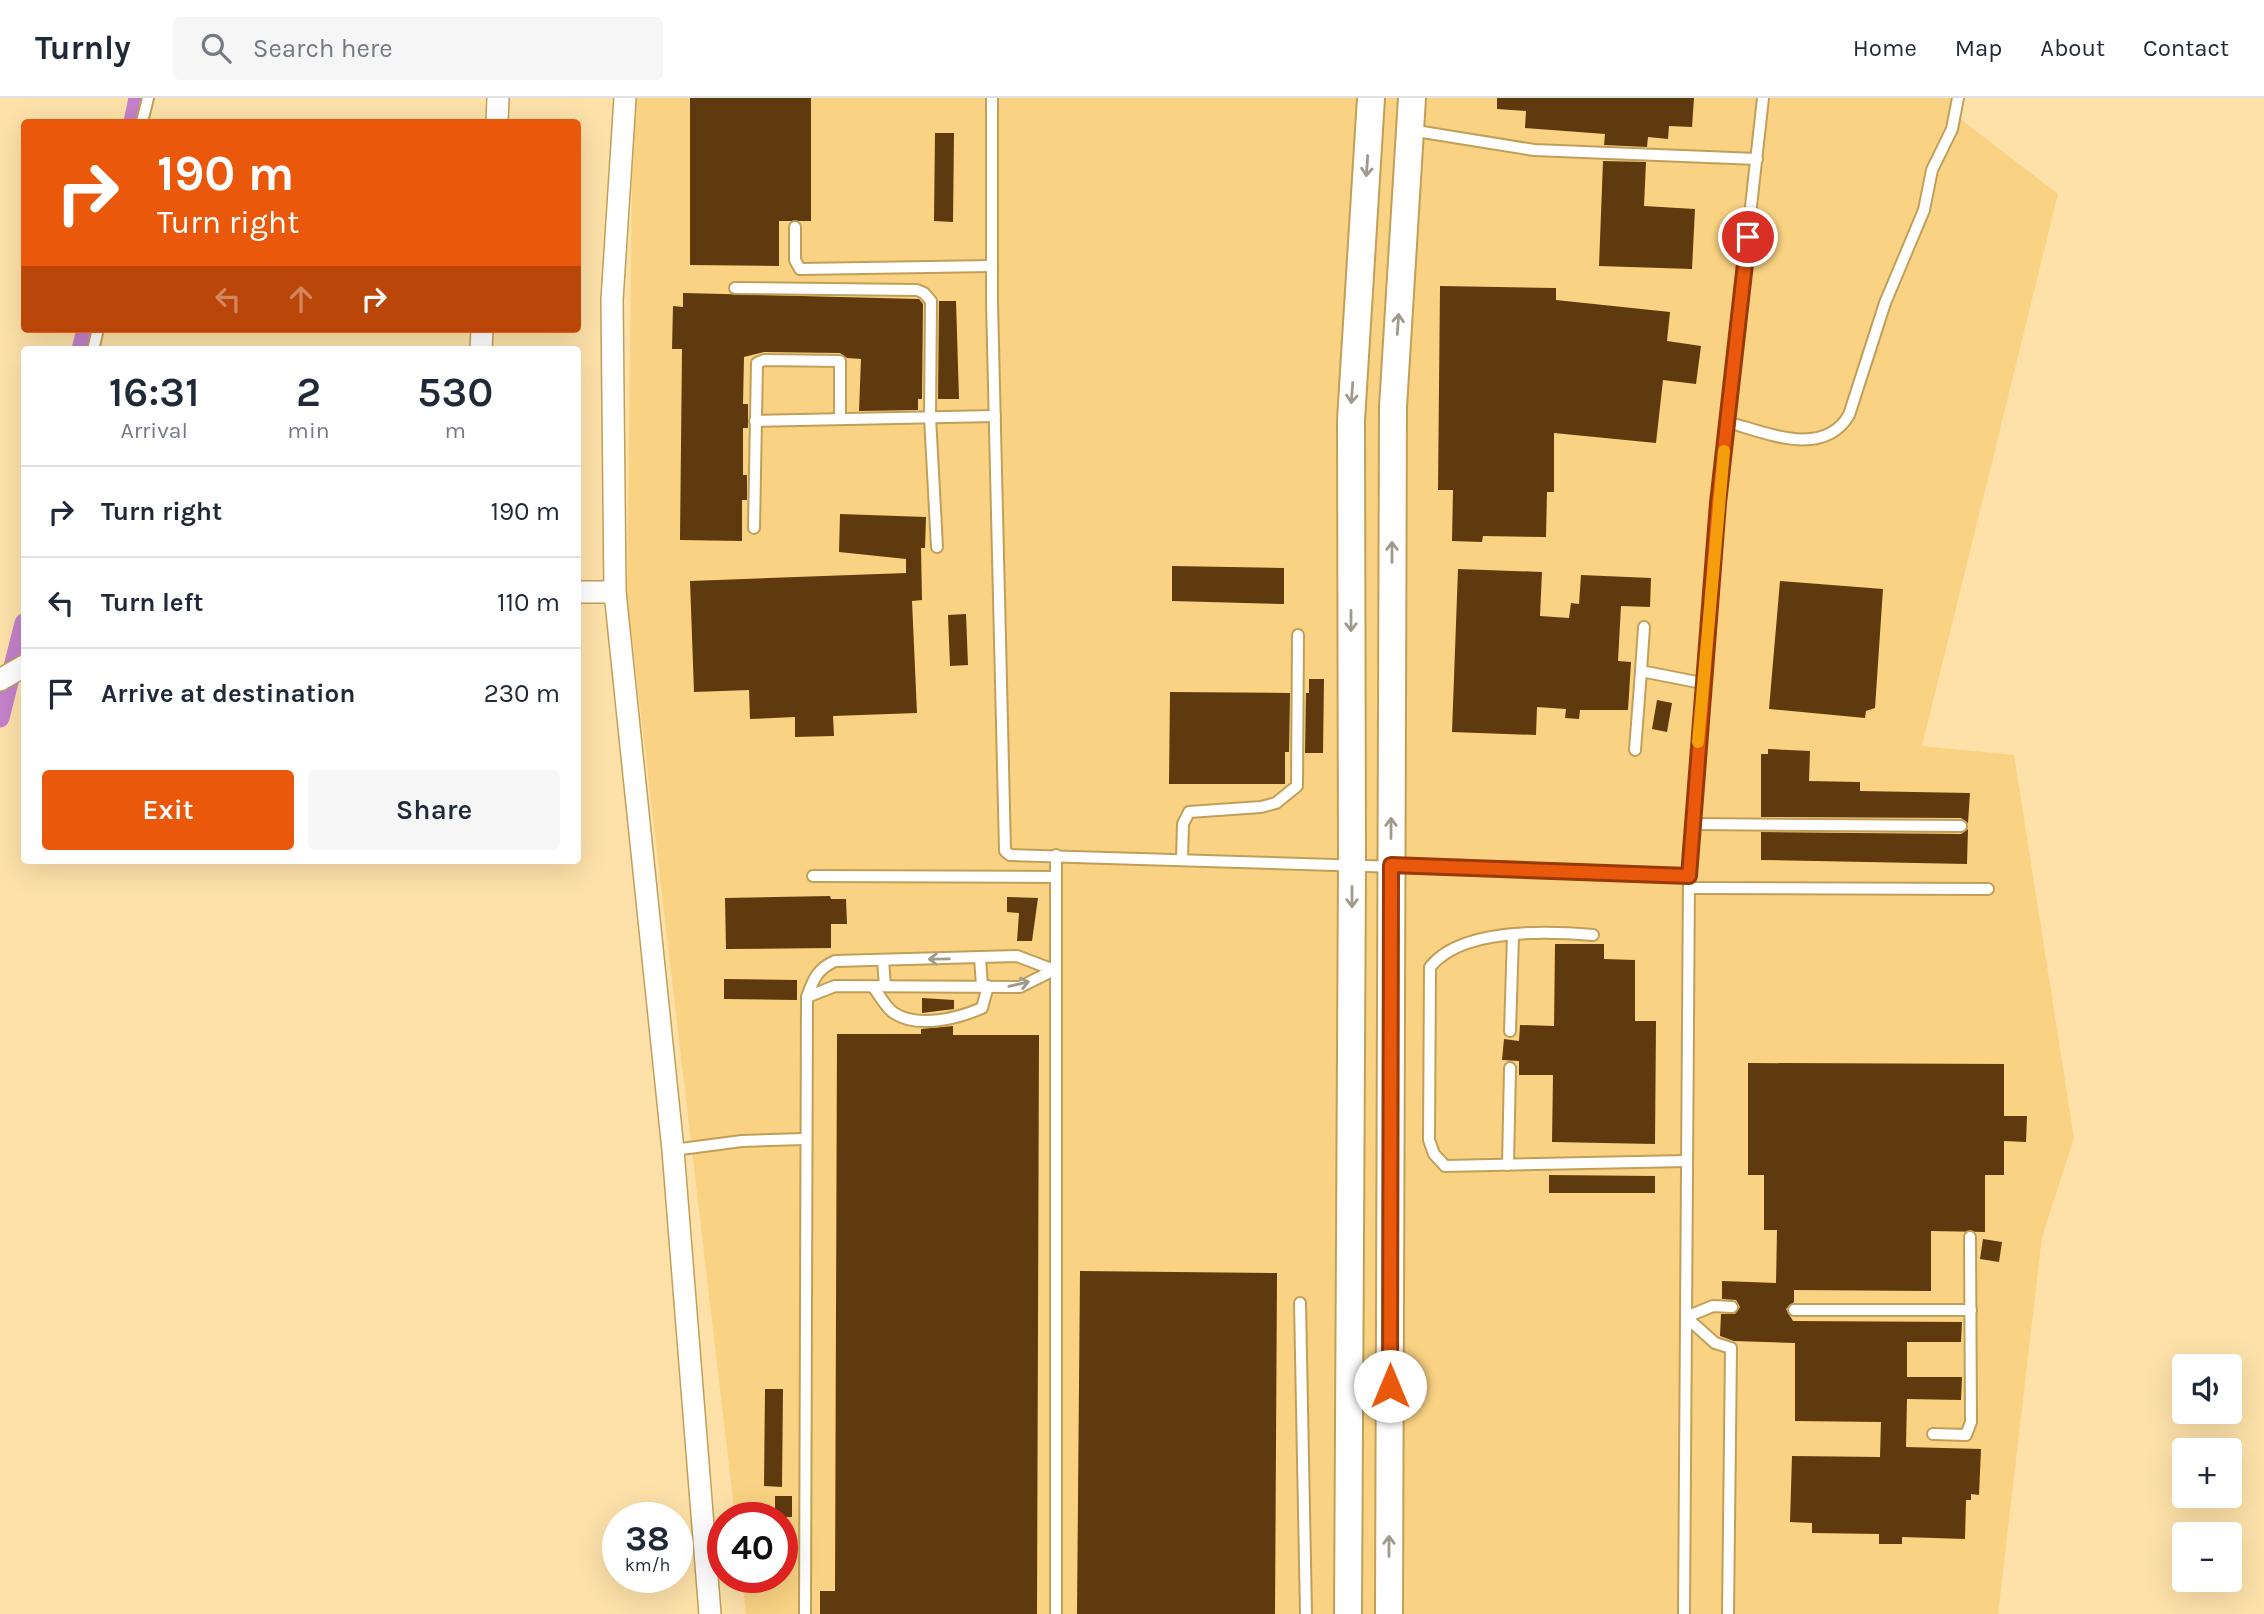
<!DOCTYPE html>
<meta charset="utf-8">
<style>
body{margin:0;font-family:Karla,sans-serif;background:#f6f6f7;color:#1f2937;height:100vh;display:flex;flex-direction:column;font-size:26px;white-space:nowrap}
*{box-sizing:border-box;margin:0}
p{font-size:23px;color:#747a83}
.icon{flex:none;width:38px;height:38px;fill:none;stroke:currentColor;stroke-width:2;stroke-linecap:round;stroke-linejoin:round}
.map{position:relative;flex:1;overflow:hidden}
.drawer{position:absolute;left:21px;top:248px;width:560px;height:518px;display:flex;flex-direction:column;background:#fff;border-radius:7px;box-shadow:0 7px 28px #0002}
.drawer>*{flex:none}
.guide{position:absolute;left:21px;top:21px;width:560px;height:214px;border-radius:7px;box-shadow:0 7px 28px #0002;background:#ea580c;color:#fff;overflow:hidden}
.buttons{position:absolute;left:2172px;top:1256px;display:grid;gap:14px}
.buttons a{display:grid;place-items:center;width:70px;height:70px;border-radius:7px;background:#fff;box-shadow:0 7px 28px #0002;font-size:35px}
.speed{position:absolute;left:602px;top:1404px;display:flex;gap:14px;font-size:35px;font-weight:700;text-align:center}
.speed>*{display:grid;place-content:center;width:91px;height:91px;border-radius:50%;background:#fff;box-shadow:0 7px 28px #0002;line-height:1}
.speed small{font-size:18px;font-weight:400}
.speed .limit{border:10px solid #d22;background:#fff;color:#111}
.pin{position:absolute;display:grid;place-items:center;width:60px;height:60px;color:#fff;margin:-30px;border:4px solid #fff;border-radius:50%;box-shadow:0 2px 7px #0007}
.me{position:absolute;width:77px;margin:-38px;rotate:0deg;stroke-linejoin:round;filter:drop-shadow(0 0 5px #0008)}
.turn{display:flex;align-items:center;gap:24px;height:147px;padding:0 21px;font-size:32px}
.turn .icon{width:91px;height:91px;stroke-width:2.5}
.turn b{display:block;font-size:49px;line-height:60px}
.lanes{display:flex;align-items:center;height:66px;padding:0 21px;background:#0003;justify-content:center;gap:35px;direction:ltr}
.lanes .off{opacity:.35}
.eta{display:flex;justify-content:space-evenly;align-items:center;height:119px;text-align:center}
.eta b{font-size:42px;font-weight:600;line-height:49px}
.primary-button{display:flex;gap:14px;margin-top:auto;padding:14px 21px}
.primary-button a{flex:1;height:80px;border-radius:7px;background:#ea580c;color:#fff;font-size:28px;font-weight:600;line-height:80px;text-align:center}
.primary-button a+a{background:#f6f6f7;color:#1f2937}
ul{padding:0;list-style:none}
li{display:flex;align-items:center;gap:21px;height:91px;padding:0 21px;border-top:2px solid #e0e1e3}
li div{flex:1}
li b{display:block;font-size:26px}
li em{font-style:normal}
header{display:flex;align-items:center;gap:42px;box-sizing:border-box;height:98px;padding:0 35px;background:#fff;border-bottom:2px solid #e0e1e3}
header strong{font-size:33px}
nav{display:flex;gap:38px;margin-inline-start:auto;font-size:24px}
.search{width:490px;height:63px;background:#f6f6f7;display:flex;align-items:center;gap:18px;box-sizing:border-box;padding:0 24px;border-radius:7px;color:#747a83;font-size:26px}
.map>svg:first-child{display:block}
.built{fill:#f9d383}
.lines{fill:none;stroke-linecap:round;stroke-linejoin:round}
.canal{stroke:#c481c9;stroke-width:19}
.building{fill:#5f3a0f}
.service-casing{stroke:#c09f59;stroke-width:14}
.minor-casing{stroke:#c09f59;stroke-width:24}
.tertiary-casing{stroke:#c09f59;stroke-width:30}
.service{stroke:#fff;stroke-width:10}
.minor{stroke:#fff;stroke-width:21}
.tertiary{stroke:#fff;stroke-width:26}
.oneway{stroke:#a09a8d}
.route-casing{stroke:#983908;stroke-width:18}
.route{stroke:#ea580c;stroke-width:12}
.slow{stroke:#f59e0b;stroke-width:12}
</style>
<header>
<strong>Turnly</strong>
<div class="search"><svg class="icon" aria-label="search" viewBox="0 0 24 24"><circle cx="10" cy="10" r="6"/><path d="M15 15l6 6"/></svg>Search here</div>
<nav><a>Home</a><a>Map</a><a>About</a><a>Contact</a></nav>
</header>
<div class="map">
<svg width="2264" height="1516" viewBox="0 0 2264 1516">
<rect width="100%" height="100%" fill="#fde1a9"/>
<path class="built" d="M 633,0 L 1960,0 L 1955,17 L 2058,96 L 1922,648 L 2014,657 L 2074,1040 L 2042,1139 L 1998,1516 L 746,1516 L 742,1479 L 782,1479 L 782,1419 L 735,1419 L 627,498 Z"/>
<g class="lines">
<g class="canal">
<path d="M 133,24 L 138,0"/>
<path d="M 81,252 L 86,231"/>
<path d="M 0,620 L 24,525"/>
</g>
</g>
<g class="building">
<path d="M 690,0 L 811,0 L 811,123 L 779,123 L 779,168 L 690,167 Z"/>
<path d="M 1497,0 L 1694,0 L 1692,29 L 1669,28 L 1668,41 L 1648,39 L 1647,49 L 1604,47 L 1605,36 L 1525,30 L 1526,13 L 1497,11 Z"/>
<path d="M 935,35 L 954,35 L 953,124 L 934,123 Z"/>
<path d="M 1603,63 L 1646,64 L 1644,108 L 1695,111 L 1692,171 L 1599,168 Z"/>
<path d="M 1440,188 L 1556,190 L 1556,202 L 1670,214 L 1667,243 L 1701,248 L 1696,286 L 1663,282 L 1656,345 L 1554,335 L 1554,394 L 1547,394 L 1546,439 L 1483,438 L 1482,444 L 1452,443 L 1453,392 L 1438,392 Z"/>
<path d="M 683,195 L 919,201 L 923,206 L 922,301 L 918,301 L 918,312 L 859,313 L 861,261 L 847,260 L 840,255 L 764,254 L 744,259 L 743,306 L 748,306 L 748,330 L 743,330 L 743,377 L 747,377 L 747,402 L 742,402 L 742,443 L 680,442 L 682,251 L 672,251 L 673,208 L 683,209 Z"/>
<path d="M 939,203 L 956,203 L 959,301 L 938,301 Z"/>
<path d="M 840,416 L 926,419 L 925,450 L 921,450 L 922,502 L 912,503 L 917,615 L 833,618 L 834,638 L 795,639 L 795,619 L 750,621 L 749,592 L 694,594 L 690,483 L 906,475 L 906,461 L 839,454 Z"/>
<path d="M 1172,468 L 1284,470 L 1284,506 L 1172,503 Z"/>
<path d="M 1458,471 L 1542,474 L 1540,518 L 1569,520 L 1571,505 L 1579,506 L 1581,477 L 1651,480 L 1650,509 L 1621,508 L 1618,563 L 1631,564 L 1628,612 L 1580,612 L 1579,621 L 1565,620 L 1566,611 L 1537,609 L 1536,637 L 1452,634 Z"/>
<path d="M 1780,483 L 1883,491 L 1875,610 L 1866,613 L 1865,620 L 1769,611 Z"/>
<path d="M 966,516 L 968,567 L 950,568 L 948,517 Z"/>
<path d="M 1309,581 L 1324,581 L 1323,655 L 1305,655 L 1306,595 L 1309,595 Z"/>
<path d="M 1170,594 L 1290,595 L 1289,654 L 1285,654 L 1285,686 L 1169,686 Z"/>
<path d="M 1657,602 L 1672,605 L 1667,634 L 1652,631 Z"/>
<path d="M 1768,651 L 1810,653 L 1809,683 L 1860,684 L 1860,693 L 1970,695 L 1968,725 L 1961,720 L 1761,719 L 1761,656 L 1768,656 Z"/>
<path d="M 1968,731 L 1967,766 L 1761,762 L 1761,734 L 1961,736 Z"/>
<path d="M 830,798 L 831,801 L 846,801 L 847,826 L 831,826 L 831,850 L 726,851 L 725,800 Z"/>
<path d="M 1007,799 L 1038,800 L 1032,843 L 1017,843 L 1019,815 L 1007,814 Z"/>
<path d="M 1555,846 L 1604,846 L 1604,861 L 1635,862 L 1635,923 L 1656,923 L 1655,1046 L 1552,1044 L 1553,977 L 1519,977 L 1519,963 L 1502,962 L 1504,941 L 1519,943 L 1520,927 L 1554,928 Z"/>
<path d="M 724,881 L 797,882 L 797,902 L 724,901 Z"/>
<path d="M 922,900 L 954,902 L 954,911 L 922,915 Z"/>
<path d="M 953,928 L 953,937 L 1039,937 L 1037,1516 L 820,1516 L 820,1493 L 835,1493 L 837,936 L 921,936 L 921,931 Z"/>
<path d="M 1748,965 L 2004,966 L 2004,1018 L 2027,1018 L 2026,1044 L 2004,1043 L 2004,1077 L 1985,1077 L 1985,1134 L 1931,1133 L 1931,1193 L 1794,1192 L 1794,1204 L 1786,1211 L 1793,1223 L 1962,1224 L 1961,1244 L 1907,1244 L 1907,1279 L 1962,1279 L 1961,1302 L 1907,1301 L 1906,1349 L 1981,1351 L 1979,1397 L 1971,1396 L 1971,1402 L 1966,1402 L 1965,1441 L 1902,1439 L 1902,1446 L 1879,1446 L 1879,1436 L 1812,1435 L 1812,1425 L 1790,1424 L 1792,1358 L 1880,1359 L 1881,1324 L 1795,1323 L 1795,1245 L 1734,1243 L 1720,1238 L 1721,1216 L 1735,1216 L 1740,1209 L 1736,1202 L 1722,1201 L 1722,1183 L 1776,1185 L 1777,1132 L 1764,1132 L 1764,1077 L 1748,1077 Z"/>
<path d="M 1549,1077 L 1655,1078 L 1655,1095 L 1549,1095 Z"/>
<path d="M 1983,1141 L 2002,1144 L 1999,1164 L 1980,1161 Z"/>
<path d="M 1080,1173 L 1277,1175 L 1275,1516 L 1077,1516 Z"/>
<path d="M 765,1291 L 783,1291 L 782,1389 L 764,1388 Z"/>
<rect x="775" y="1398" width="17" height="21"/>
</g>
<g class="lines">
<g class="service-casing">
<g id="service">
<path d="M 992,0 L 992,204 L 1005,753 L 1010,757 L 1689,778"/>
<path d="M 142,24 L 148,0"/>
<path d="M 1410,32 L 1534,52 L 1757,61"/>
<path d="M 795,129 L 795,162 L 800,171 L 992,168"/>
<path d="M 735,190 L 917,192 L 924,195 L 931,203 L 930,319 L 937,449"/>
<path d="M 93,252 L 98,231"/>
<path d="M 755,323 L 995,318"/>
<path d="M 1727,324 C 1765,334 1823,361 1849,317 L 1885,205 L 1924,112 L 1932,72 L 1952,31 L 1958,0"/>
<path d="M 754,430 L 757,265 L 764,262 L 840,263 L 840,321"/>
<path d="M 1644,529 L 1641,573 L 1702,585"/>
<path d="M 1635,652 L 1641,573"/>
<path d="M 1693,726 L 1961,728"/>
<path d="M 1182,761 L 1183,726 L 1189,714 L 1261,709 L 1276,705 L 1297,688 L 1298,537"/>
<path d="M 813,778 L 1056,779"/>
<path d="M 1690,790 L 1988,791"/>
<path d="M 1593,837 C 1546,833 1461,830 1430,869 L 1429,1042 L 1434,1056 L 1445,1068 L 1687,1063"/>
<path d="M 980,860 L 982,888"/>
<path d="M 883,862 L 885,888"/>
<path d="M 873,889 C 879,896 886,910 894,915 C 918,931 959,920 982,910 L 988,888"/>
<path d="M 807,899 L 835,888 L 1020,889 L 1054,872"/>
<path d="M 1510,933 L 1513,838"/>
<path d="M 673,1052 L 742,1043 L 805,1041"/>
<path d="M 1508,1067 L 1510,970"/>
<path d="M 1300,1205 L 1306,1516"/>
<path d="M 1794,1212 L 1971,1212"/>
<path d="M 1933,1336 L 1966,1337 L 1971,1324 L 1970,1139"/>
<path d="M 805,1516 L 807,899 C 813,882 817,871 835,863 L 1017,858 L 1054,872"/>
<path d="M 1056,1516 L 1056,757"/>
<path d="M 1684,1516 L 1689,778 L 1718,406 L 1763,0"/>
<path d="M 1728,1516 L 1731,1250 L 1715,1245 L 1686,1219 L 1713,1208 L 1732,1209"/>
</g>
</g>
<g class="minor-casing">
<g id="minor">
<path d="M 625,0 L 612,202 L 615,494 L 673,1052 L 710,1516"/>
<path d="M 497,24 L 498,0"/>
<path d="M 481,252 L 482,231"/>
<path d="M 578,494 L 615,494"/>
<path d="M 0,582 L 24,568"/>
</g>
</g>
<g class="tertiary-casing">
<g id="tertiary">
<path d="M 1348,1516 L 1352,768 L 1351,322 L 1371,0"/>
<path d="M 1389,1516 L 1393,309 L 1412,0"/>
</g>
</g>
<use href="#service" class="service"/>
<use href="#minor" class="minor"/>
<use href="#tertiary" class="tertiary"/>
</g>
<defs><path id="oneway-shaft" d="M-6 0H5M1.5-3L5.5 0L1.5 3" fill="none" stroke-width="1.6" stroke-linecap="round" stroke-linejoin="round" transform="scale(1.75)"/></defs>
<g class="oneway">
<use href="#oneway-shaft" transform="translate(1367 68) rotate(94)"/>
<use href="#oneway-shaft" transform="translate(1398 226) rotate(-86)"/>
<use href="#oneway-shaft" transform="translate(1352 295) rotate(94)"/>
<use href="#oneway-shaft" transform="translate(1392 454) rotate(-90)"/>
<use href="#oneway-shaft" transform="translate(1351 523) rotate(90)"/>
<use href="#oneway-shaft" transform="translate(1391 730) rotate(-90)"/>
<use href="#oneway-shaft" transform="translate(1352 799) rotate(90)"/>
<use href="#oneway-shaft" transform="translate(939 861) rotate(179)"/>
<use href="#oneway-shaft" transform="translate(1019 886) rotate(-13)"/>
<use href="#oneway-shaft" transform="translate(1389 1448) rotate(-90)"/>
</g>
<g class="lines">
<g class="route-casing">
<path id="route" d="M 1390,1288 L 1391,767 L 1689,778 L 1718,405 L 1748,139"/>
</g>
<use href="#route" class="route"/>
<path class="slow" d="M 1698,644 L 1724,353"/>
</g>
</svg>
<div class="buttons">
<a><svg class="icon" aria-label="sound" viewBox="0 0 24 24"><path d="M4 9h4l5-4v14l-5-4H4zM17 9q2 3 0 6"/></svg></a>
<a>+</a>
<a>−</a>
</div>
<div class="speed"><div>38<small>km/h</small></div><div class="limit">40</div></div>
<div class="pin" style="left:1748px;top:139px;background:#d93025"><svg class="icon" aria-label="arrive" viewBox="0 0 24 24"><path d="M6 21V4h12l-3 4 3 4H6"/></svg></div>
<svg class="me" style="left:1390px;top:1288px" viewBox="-20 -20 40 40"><circle r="19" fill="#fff"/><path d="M0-13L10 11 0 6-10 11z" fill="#ea580c"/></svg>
<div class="guide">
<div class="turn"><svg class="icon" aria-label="right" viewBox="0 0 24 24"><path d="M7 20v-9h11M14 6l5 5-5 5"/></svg><div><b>190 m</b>Turn right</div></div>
<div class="lanes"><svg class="icon off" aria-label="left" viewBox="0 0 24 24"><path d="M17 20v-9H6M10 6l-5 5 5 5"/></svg><svg class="icon off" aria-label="ahead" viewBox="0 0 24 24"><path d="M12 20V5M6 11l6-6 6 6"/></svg><svg class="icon" aria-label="right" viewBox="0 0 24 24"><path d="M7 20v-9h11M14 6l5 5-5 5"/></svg></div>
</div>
<section class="drawer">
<div class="eta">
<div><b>16:31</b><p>Arrival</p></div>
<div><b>2</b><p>min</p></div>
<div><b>530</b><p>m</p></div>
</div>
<ul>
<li><svg class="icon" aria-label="right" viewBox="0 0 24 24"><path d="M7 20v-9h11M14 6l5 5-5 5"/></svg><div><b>Turn right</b></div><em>190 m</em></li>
<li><svg class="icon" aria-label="left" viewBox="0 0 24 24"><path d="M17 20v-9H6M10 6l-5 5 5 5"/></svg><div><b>Turn left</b></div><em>110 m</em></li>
<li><svg class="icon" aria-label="arrive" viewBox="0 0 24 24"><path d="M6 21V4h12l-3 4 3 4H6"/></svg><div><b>Arrive at destination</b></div><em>230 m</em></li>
</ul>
<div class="primary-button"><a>Exit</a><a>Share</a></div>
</section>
</div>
